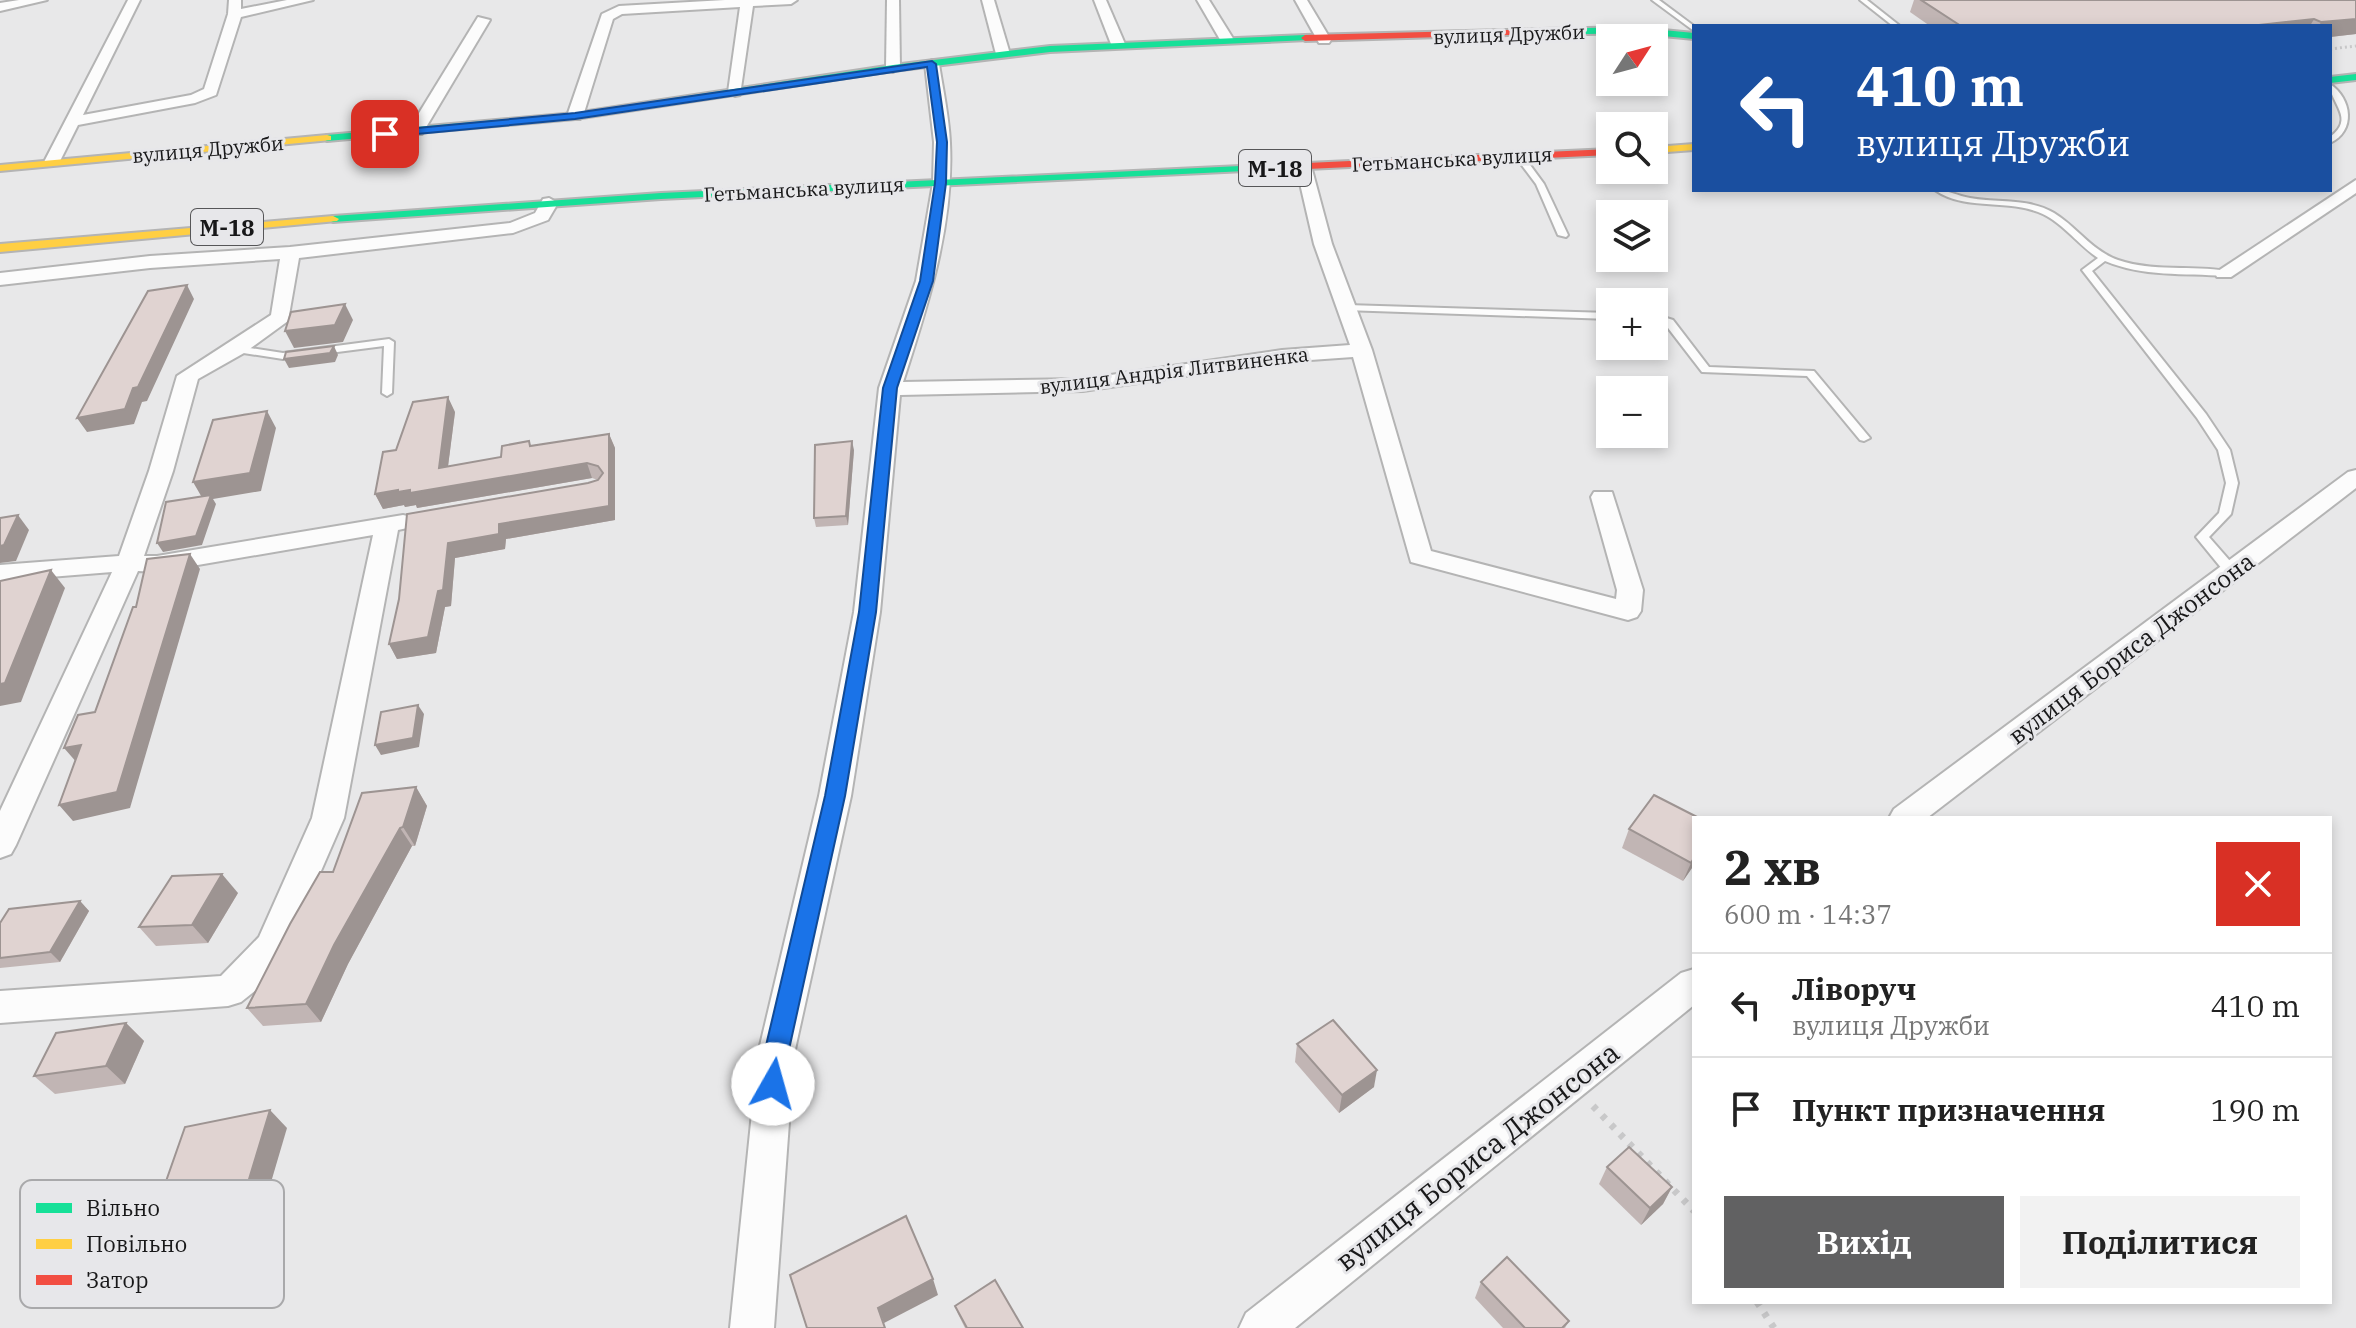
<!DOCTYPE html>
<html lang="uk">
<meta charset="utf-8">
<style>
body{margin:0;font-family:"IBM Plex Serif",serif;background:#f2f2f2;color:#222;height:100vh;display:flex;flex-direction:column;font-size:30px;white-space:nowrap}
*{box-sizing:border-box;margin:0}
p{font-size:26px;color:#767676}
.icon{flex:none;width:44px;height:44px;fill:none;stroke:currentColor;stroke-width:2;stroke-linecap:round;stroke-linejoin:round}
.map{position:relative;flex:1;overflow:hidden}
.drawer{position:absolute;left:1692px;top:816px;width:640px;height:488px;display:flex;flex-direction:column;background:#fff;border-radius:0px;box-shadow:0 4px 12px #0003}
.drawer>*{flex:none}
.banner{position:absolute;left:1692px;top:24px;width:640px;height:168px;border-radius:0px;box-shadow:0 4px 12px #0003;background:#1a4fa0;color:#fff;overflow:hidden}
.needle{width:52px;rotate:54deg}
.controls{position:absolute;left:1596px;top:24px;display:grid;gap:16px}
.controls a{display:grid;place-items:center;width:72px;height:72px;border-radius:0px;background:#fff;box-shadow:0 4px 12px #0003;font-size:40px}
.pin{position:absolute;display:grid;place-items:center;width:68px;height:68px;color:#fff;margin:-34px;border-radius:16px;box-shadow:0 4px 12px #0006}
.me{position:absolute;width:88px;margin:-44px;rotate:7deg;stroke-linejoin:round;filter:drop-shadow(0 0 6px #0008)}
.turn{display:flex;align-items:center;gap:28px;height:168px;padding:0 32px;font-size:36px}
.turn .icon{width:104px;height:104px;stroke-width:2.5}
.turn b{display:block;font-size:56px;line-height:68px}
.round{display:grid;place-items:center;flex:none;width:84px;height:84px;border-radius:0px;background:#f2f2f2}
.overview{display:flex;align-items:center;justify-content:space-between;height:136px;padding:0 32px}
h1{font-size:48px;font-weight:700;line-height:60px}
.cta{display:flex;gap:16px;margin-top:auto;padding:16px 32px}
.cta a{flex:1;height:92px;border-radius:0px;background:#616162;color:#fff;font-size:32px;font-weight:700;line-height:92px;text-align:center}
.cta a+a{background:#f2f2f2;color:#222}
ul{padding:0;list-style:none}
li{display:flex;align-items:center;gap:24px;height:104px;padding:0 32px;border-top:2px solid #e0e0e0}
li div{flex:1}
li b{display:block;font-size:30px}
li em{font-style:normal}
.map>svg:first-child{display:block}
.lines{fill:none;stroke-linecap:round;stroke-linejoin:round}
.lane-casing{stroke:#b4b4b4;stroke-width:4}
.street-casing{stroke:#b4b4b4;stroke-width:4}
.fast-casing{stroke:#b4b4b4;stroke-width:4}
.slow-casing{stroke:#b4b4b4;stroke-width:4}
.jam-casing{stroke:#b4b4b4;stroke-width:4}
.path-far1{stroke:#c8c8c9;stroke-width:3;stroke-dasharray:2 3;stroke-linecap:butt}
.path{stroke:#c8c8c9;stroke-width:7;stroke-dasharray:5 8;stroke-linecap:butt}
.lane{fill:#fcfcfc;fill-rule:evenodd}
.street{fill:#fcfcfc;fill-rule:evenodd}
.fast{fill:#16e098;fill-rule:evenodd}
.slow{fill:#ffcf43;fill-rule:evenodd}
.jam{fill:#f24e42;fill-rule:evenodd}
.wall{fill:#c1b5b4}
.shaded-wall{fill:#9d9492}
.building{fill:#e0d3d1;stroke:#9d9492;stroke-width:2}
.route{fill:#1a73e8;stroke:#114b97;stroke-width:2}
.labels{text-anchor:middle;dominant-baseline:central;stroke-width:6;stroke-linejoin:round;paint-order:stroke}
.far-street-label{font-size:20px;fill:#181819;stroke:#e7e7ea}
.shield{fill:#e7e7ea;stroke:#565658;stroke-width:2}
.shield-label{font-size:22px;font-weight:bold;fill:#181819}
.street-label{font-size:24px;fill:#181819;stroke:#e7e7ea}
.near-street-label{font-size:28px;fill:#181819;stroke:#e7e7ea}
.key{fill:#e7e7ea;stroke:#a9a9ab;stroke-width:2}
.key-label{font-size:22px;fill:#181819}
</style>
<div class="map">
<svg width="2356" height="1328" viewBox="0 0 2356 1328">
<rect width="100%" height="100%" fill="#e8e8e9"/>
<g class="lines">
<g class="lane-casing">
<g id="lane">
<path d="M 1652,0 L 1659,0 L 1694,26 L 1694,31 Z"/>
<path d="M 1860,0 L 1867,0 L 1900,26 L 1893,26 Z"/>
<path d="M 2330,84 C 2352,99 2356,131 2330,143 L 2330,137 C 2356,118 2330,104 2330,84 Z"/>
<path d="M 1516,154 L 1522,154 L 1544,184 L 1568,235 L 1566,237 L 1558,235 L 1536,184 L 1515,156 Z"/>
<path d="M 1935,190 C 1948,190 1958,196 1970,198 C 1998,203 2029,198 2054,213 C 2077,227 2092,251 2118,260 C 2153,272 2192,265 2227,271 L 2229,273 L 2224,276 C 2185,273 2142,277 2105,261 L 2092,271 L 2206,414 L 2230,450 L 2238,483 L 2231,514 L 2209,537 L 2237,569 L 2238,572 L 2237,575 L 2227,575 L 2196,537 L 2219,513 L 2226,483 L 2218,450 L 2197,418 L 2082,270 L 2098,258 C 2077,244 2062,221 2038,212 C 2005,199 1965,211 1935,190 Z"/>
<path d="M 1347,305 L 1610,313 L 1610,319 L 1344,310 L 1344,306 Z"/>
<path d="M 1654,314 L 1673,320 L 1709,367 L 1814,371 L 1870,438 L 1864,441 L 1860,440 L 1807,376 L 1702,372 L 1665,324 L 1654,320 Z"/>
<path d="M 389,339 L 394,342 L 392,393 L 387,396 L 382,393 L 384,346 L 283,359 L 237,352 L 232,349 L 237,346 L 283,353 Z"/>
</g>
</g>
<g class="street-casing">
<g id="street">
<path d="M 19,0 L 47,0 L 0,11 L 0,3 Z"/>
<path d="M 128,0 L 140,0 L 83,115 L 191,95 L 204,89 L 228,14 L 229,0 L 241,0 L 241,9 L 287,0 L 313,0 L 241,17 L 216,95 L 195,103 L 78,125 L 58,165 L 46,165 L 44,162 Z"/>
<path d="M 725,0 L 797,0 L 791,4 L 753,6 L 740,95 L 735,96 L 728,92 L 740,7 L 622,14 L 613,19 L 583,116 L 580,119 L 570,119 L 567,116 L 602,14 L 619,6 Z"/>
<path d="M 887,0 L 899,0 L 900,68 L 893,72 L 886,68 Z"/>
<path d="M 982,0 L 994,0 L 1010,54 L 1008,57 L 996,54 Z"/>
<path d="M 1094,0 L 1106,0 L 1125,44 L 1123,47 L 1111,44 Z"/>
<path d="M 1197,0 L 1209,0 L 1234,40 L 1232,43 L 1222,43 Z"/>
<path d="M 1295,0 L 1307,0 L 1331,40 L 1329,43 L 1319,43 Z"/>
<path d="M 478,17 L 490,20 L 422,134 L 410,134 L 408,131 Z"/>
<path d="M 932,60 L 939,64 C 943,90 949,117 950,143 C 954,225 928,305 903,382 L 1083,379 L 1282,350 L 1350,345 L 1314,244 L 1296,166 L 1298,162 L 1310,162 L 1332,244 L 1372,350 L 1431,551 L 1616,599 L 1617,590 L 1591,497 L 1594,492 L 1612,492 L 1643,590 L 1641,611 L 1637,617 L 1628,620 L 1411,562 L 1353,357 L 1282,362 L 1083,391 L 900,395 L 880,612 L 851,796 L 794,1054 L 774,1328 L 730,1328 L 758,1054 L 819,796 L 854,612 L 879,388 L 916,281 L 933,183 L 934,142 L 925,64 Z"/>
<path d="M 2356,180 L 2356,193 L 2231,277 L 2217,277 L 2215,273 Z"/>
<path d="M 549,198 L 558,203 L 548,220 L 513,233 L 299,258 L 288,321 L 244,353 L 198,379 L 173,471 L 144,556 L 157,556 L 403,515 L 412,517 L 415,522 L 412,527 L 398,530 L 344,818 L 284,956 L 256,990 L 241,1002 L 228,1006 L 0,1023 L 0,991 L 221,976 L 259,937 L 312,818 L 373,535 L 157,572 L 138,571 L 16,845 L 11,854 L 0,858 L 0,811 L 112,572 L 0,581 L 0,565 L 119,556 L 149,471 L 177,376 L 271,315 L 280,259 L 150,268 L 0,285 L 0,273 L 150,256 L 290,247 L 510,223 L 535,213 L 543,199 Z"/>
<path d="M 2356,470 L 2356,488 L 1927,818 L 1889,818 L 1894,809 L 2348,472 Z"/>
<path d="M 1694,969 L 1694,1005 L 1295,1328 L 1239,1328 L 1246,1313 L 1681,973 Z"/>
</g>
</g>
<g class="fast-casing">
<g id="fast">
<path d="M 1632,27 L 1694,33 L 1694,39 L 1632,33 L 1543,35 L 1539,32 L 1543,29 Z"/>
<path d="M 1305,35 L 1308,40 L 1050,52 L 893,71 L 575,119 L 327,141 L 322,138 L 327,135 L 575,113 L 893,65 L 1050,46 Z"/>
<path d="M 2356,74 L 2356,80 L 2330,83 L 2330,77 Z"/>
<path d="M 1262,165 L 1267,168 L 1266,170 L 661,199 L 333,222 L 327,219 L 333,216 L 661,193 Z"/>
</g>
</g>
<g class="slow-casing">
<g id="slow">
<path d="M 327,135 L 331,136 L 331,140 L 0,171 L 0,165 Z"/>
<path d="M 1694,144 L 1694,150 L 1654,153 L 1654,147 Z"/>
<path d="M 333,216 L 339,219 L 337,221 L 0,252 L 0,244 Z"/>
</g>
</g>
<g class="jam-casing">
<g id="jam">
<path d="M 1543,29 L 1546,34 L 1305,41 L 1301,38 L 1305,35 Z"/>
<path d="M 1610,149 L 1610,155 L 1262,171 L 1257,168 L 1262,165 Z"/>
</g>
</g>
<path class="path-far1" d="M 2330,49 L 2356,46"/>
<g class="path">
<path d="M 1593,1106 L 1694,1211"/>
<path d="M 1757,1302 L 1774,1328"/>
</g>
<use href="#lane" class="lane"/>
<use href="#street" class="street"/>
<use href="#fast" class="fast"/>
<use href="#slow" class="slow"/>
<use href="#jam" class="jam"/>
</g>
<g class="wall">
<path d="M 1914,0 L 2356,0 L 2356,34 L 2330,37 L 2330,26 L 1930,26 L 1910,12 Z"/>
<path d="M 455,412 L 448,466 L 501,457 L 531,446 L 609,434 L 615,448 L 615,520 L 506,539 L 505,549 L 455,558 L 451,606 L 445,607 L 436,653 L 397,659 L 389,644 L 399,599 L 407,514 L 588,483 L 598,480 L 592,478 L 417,508 L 416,505 L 405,507 L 404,505 L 383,509 L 375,494 L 396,450 Z"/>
<path d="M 854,450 L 848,525 L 816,527 L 814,518 Z"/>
<path d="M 416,787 L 427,806 L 415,846 L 412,846 L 348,964 L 321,1022 L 263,1026 L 247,1008 L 333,872 Z"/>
<path d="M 1629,829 L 1694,865 L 1683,881 L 1622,848 Z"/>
<path d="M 238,893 L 208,943 L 156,946 L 139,927 Z"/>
<path d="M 80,901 L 89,911 L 60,962 L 0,968 L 0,923 Z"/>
<path d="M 126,1023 L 144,1041 L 125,1084 L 55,1094 L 34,1076 Z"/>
<path d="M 1297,1044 L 1374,1087 L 1339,1113 L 1295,1062 Z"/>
<path d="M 1607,1167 L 1672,1187 L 1663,1204 L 1641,1225 L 1599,1184 Z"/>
<path d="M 1481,1282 L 1569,1321 L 1565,1328 L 1503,1328 L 1475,1298 Z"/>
<path d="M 955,1306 L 1023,1328 L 965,1328 L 958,1314 Z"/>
</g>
<g class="shaded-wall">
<path d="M 2314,19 L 2310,26 L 2250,26 Z"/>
<path d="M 2356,19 L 2356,34 L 2330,37 L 2330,26 L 2319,26 L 2321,22 Z"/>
<path d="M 187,285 L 194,299 L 147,401 L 142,402 L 134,424 L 87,432 L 77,418 L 133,388 Z"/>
<path d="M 345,304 L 353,320 L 343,342 L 294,348 L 285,331 Z"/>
<path d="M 334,346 L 338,355 L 335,362 L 289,368 L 284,359 Z"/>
<path d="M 448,397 L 455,412 L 446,482 L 439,468 Z"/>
<path d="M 267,411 L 276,428 L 261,491 L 213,499 L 216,504 L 202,545 L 163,552 L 157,543 L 204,501 L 193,482 Z"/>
<path d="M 609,434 L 615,448 L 615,520 L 506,539 L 505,549 L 455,558 L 451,606 L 445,607 L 436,653 L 397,659 L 389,644 L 448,543 L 499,524 L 609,506 Z"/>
<path d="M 852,441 L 854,450 L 848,525 L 846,516 Z"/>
<path d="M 587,463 L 592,478 L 417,508 L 416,505 L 405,507 L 404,505 L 383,509 L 375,494 L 398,490 Z"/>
<path d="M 18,515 L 29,530 L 16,561 L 0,563 L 0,546 Z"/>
<path d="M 190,554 L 200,569 L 130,808 L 73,821 L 59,805 Z"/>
<path d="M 51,570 L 65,588 L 21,702 L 0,706 L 0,684 Z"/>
<path d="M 418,705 L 424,714 L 419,747 L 381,755 L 375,745 Z"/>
<path d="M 81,745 L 78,764 L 64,748 Z"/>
<path d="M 416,787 L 427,806 L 415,846 L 403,827 Z"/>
<path d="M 400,828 L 412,846 L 348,964 L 321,1022 L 306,1004 L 334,945 Z"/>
<path d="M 1694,858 L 1694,865 L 1683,881 L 1691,863 Z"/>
<path d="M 222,874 L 238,893 L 208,943 L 192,925 Z"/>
<path d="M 80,901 L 89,911 L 60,962 L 50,952 Z"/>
<path d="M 126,1023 L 144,1041 L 125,1084 L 106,1066 Z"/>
<path d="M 1377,1070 L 1374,1087 L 1339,1113 L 1342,1095 Z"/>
<path d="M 270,1110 L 287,1128 L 264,1206 L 177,1223 L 157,1207 Z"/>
<path d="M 1672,1187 L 1663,1204 L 1641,1225 L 1650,1208 Z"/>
<path d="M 933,1279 L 938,1295 L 884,1323 L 878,1308 Z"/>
</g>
<g class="building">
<path d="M 1921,0 L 2356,0 L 2356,19 L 2321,22 L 2314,19 L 2250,26 L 1961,26 Z"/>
<path d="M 187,285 L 138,387 L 133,388 L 125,409 L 77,418 L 148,291 Z"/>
<path d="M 345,304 L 335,325 L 285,331 L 291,312 Z"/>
<path d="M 334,346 L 330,353 L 284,359 L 286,352 Z"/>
<path d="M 448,397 L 439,468 L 501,457 L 502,446 L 529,441 L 530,446 L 609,434 L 609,506 L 499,524 L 499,534 L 448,543 L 443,590 L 438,591 L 428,637 L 389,644 L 399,599 L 407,514 L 588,483 L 598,480 L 603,473 L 598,466 L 587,463 L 410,493 L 410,490 L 398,492 L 398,490 L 375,494 L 383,452 L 396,450 L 413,402 Z"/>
<path d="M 267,411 L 250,473 L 193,482 L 213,420 Z"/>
<path d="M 852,441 L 846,516 L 814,518 L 815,445 Z"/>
<path d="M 211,495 L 196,536 L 157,543 L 166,502 Z"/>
<path d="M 18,515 L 4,545 L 0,546 L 0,518 Z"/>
<path d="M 190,554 L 117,792 L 59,805 L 81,745 L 64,748 L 78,715 L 95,712 L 133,607 L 136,607 L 147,559 Z"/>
<path d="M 51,570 L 5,683 L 0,684 L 0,581 Z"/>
<path d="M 418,705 L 413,738 L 375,745 L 381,712 Z"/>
<path d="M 416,787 L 403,827 L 400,828 L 334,945 L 306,1004 L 247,1008 L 290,924 L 320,872 L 333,872 L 362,793 Z"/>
<path d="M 1654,795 L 1699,818 L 1694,818 L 1694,858 L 1691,863 L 1629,829 Z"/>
<path d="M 222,874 L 192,925 L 139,927 L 172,876 Z"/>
<path d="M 80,901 L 50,952 L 0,958 L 0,923 L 9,909 Z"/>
<path d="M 1333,1020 L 1377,1070 L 1342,1095 L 1297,1044 Z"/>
<path d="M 126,1023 L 106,1066 L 34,1076 L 56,1033 Z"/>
<path d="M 270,1110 L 246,1189 L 157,1207 L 185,1127 Z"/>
<path d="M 1629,1147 L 1672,1187 L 1650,1208 L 1607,1167 Z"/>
<path d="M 906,1216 L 933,1279 L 878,1308 L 885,1328 L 807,1328 L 790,1275 Z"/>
<path d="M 1507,1257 L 1569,1321 L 1562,1328 L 1525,1328 L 1481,1282 Z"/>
<path d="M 995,1280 L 1023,1328 L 967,1328 L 955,1306 Z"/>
</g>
<path class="route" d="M 932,61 L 936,64 L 947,142 L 946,183 L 933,281 L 897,388 L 876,612 L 845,796 L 788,1054 L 782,1092 L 773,1095 L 765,1092 L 761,1084 L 764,1054 L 825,796 L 859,612 L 883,388 L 920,281 L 935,183 L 937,142 L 927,67 L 575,119 L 385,137 L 380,134 L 385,131 L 575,113 Z"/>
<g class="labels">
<g class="far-street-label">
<text transform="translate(1509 34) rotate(-2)">вулиця Дружби</text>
<text transform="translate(208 149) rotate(-5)">вулиця Дружби</text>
<text transform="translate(1452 159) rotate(-3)">Гетьманська вулиця</text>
<text transform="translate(804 189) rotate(-3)">Гетьманська вулиця</text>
<text transform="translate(1174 370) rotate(-7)">вулиця Андрія Литвиненка</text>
</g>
<g class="shield">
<rect x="1239" y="150" width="72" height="36" rx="6"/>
<rect x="191" y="209" width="72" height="36" rx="6"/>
</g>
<g class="shield-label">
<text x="1275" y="168">М-18</text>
<text x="227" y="227">М-18</text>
</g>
<g class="street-label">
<text transform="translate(2131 648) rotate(-37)">вулиця Бориса Джонсона</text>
</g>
<g class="near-street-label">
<text transform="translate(1477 1156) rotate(-38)">вулиця Бориса Джонсона</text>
</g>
</g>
<rect x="20" y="1180" width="264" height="128" rx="12" class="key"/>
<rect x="36" y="1203" width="36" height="10" fill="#16e098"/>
<rect x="36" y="1239" width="36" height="10" fill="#ffcf43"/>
<rect x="36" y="1275" width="36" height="10" fill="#f24e42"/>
<g class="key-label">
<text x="86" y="1216">Вільно</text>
<text x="86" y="1252">Повільно</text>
<text x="86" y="1288">Затор</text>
</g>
</svg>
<div class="controls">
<a><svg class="needle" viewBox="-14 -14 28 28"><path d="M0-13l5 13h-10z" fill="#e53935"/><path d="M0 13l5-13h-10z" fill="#767676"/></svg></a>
<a><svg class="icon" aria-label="search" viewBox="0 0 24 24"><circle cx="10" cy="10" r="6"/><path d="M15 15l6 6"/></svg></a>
<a><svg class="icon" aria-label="layers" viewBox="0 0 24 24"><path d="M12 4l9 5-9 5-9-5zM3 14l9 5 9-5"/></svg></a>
<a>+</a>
<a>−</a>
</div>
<div class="pin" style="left:385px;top:134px;background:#d93025"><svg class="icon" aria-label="arrive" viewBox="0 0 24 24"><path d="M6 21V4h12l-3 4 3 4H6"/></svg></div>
<svg class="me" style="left:773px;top:1084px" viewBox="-20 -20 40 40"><circle r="19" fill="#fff"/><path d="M0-13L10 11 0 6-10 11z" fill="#1a73e8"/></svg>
<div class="banner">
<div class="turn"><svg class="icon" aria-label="left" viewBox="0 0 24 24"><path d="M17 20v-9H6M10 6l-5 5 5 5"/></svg><div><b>410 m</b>вулиця Дружби</div></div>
</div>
<section class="drawer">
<div class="overview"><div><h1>2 хв</h1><p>600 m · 14:37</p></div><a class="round" style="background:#d93025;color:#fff"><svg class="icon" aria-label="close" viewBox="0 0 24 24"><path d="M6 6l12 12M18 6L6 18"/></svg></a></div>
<ul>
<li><svg class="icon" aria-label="left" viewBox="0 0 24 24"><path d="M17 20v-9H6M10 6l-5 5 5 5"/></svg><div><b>Ліворуч</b><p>вулиця Дружби</p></div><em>410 m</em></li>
<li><svg class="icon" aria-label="arrive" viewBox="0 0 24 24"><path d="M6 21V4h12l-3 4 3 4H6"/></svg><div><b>Пункт призначення</b></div><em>190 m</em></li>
</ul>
<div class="cta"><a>Вихід</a><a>Поділитися</a></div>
</section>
</div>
